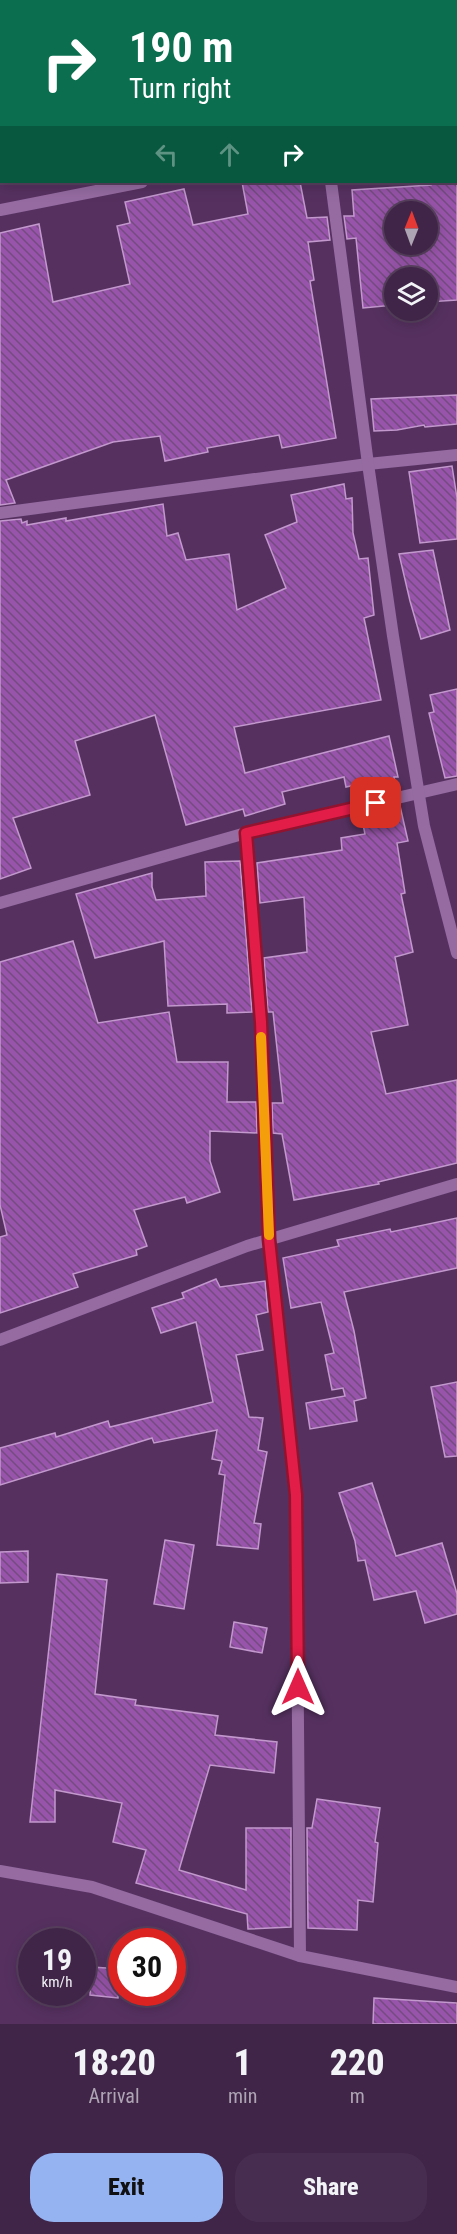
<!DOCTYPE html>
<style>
body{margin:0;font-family:"Roboto Condensed",sans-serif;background:#472d4f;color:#f1f3f6;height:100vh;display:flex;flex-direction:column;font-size:22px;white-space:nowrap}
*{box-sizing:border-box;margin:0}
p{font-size:20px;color:#aea5b4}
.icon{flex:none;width:33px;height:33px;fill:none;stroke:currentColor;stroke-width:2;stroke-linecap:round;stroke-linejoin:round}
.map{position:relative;height:2024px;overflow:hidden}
.side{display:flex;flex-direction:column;background:#402548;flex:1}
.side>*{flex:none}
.hud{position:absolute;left:0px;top:0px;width:458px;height:183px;box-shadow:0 3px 15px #0003,0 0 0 2px #594260;background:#0b6e4f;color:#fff;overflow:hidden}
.needle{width:39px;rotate:1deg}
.buttons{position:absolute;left:384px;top:201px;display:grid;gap:12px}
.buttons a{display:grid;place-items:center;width:54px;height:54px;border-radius:50%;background:#402548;box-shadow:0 3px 15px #0003,0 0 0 2px #594260;font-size:30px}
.speed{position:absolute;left:18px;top:1928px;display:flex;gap:12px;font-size:30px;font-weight:700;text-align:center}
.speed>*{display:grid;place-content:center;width:78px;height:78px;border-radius:50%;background:#402548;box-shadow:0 3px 15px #0003,0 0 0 2px #594260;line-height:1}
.speed small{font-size:15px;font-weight:400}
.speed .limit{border:9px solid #d22;background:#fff;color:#111}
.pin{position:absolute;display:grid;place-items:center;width:51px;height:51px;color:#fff;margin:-26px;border-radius:12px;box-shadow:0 3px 9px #0006}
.me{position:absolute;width:66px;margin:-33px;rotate:0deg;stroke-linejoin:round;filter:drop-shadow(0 0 4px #0008)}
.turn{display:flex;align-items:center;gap:21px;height:126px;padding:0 30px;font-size:27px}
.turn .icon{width:78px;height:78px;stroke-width:2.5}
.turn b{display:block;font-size:42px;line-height:51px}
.lanes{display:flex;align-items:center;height:57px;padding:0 30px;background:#0003;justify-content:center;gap:30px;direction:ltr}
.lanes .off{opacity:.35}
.eta{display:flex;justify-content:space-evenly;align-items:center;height:102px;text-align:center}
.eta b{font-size:36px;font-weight:800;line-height:42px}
.cta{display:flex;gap:12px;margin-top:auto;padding:12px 30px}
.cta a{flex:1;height:69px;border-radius:24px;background:#95b2f1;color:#111;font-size:24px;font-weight:800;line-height:69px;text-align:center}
.cta a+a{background:#472d4f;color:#f1f3f6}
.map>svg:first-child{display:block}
.building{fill:url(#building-back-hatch);stroke:#c298cd;stroke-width:1.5;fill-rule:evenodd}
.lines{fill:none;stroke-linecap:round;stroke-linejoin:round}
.minor{stroke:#956ba1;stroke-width:12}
.tertiary{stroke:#956ba1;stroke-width:12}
.route-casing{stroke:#92132f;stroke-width:15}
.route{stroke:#e11d48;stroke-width:10}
.slow{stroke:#f59e0b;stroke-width:10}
</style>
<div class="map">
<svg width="457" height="2024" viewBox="0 0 457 2024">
<defs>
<pattern id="building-back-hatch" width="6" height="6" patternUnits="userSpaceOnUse" patternTransform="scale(1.5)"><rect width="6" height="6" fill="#9854aa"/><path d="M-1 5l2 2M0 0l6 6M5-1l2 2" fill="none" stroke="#744c7f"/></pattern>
</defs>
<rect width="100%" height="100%" fill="#563160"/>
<g class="building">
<path d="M 242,182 L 300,182 L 307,218 L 327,217 L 330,240 L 308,242 L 314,280 L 310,281 L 336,438 L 282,448 L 279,435 L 207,448 L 208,452 L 165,461 L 160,436 L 113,442 L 6,480 L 15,503 L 0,505 L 0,233 L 39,224 L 53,302 L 130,284 L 117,226 L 130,223 L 125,202 L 184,189 L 193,225 L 248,214 Z"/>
<path d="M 431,182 L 457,182 L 457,300 L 428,302 L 428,278 L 394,278 L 394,305 L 363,308 L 356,238 L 347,239 L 344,216 L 354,216 L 352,190 L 431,185 ZM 394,212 L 428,212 L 428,244 L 394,244 Z"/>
<path d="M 457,395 L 457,424 L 425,427 L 424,425 L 397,430 L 374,431 L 371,399 Z"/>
<path d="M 452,466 L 457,498 L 457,539 L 420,543 L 409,472 Z"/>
<path d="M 344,484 L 346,499 L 352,498 L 353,533 L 359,559 L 368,558 L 374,615 L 364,618 L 381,700 L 234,727 L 245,773 L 389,736 L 398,777 L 394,777 L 396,790 L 358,799 L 355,785 L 346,787 L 344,777 L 282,792 L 285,804 L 245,816 L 243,809 L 186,825 L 155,715 L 75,741 L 90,795 L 13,818 L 31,868 L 0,879 L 0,521 L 21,519 L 22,523 L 27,521 L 27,525 L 66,518 L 66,521 L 163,504 L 167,536 L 178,533 L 186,560 L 229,554 L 237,610 L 286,588 L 265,535 L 297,522 L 291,495 Z"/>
<path d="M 433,550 L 450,630 L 421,639 L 410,601 L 399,554 Z"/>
<path d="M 457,689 L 457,776 L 445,778 L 429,713 L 434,712 L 430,695 Z"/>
<path d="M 400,806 L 408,841 L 397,843 L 405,893 L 401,894 L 413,952 L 395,957 L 408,1025 L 371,1032 L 386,1094 L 457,1080 L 457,1163 L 378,1182 L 379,1184 L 294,1200 L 282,1134 L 273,1133 L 272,1103 L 283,1103 L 273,1012 L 268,1012 L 264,958 L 307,952 L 304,897 L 260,903 L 257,863 L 342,850 L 341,838 L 365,834 L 361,815 Z"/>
<path d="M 240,861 L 252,1012 L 227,1013 L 227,1004 L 168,1006 L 164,941 L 95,958 L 76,894 L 152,873 L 152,887 L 156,900 L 206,896 L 205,862 Z"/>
<path d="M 73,941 L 98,1023 L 169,1012 L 177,1062 L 228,1062 L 227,1102 L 256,1102 L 257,1133 L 210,1131 L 210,1161 L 220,1192 L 187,1203 L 185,1197 L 134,1210 L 147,1246 L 136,1250 L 137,1255 L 73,1274 L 78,1287 L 0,1313 L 0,1237 L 7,1235 L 0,1205 L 0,962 Z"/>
<path d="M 457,1218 L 457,1268 L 344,1292 L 354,1331 L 366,1398 L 354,1401 L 357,1421 L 310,1429 L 306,1403 L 345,1396 L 343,1388 L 332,1390 L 325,1355 L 334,1353 L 321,1302 L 291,1308 L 283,1258 L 339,1246 L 337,1240 L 390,1229 L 391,1232 Z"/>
<path d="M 216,1279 L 220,1287 L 265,1281 L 268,1312 L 256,1315 L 263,1350 L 236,1355 L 249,1417 L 263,1418 L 258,1450 L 267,1452 L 254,1523 L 261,1524 L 258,1549 L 217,1545 L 225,1475 L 219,1474 L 222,1461 L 212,1459 L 217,1430 L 154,1443 L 152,1438 L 0,1485 L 0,1448 L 55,1433 L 56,1437 L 108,1421 L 110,1427 L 213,1402 L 196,1322 L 161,1333 L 152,1308 L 184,1298 L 182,1293 Z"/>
<path d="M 457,1382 L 457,1456 L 445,1457 L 431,1387 Z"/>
<path d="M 372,1483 L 396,1556 L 442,1543 L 457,1594 L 457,1614 L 425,1623 L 416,1591 L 374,1600 L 365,1560 L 358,1561 L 355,1541 L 339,1493 Z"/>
<path d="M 165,1540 L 194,1545 L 184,1609 L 154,1604 Z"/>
<path d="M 28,1551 L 28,1582 L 0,1583 L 0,1552 Z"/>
<path d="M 57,1574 L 107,1580 L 95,1694 L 136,1700 L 135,1705 L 218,1716 L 215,1735 L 277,1742 L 274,1773 L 210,1765 L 179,1870 L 246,1890 L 246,1828 L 291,1828 L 291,1927 L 248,1929 L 247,1914 L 136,1883 L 146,1850 L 113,1842 L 122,1803 L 55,1790 L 55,1822 L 30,1822 Z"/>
<path d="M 234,1622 L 267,1628 L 262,1653 L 230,1647 Z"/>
<path d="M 317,1799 L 380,1808 L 375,1842 L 378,1843 L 373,1902 L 358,1900 L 357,1930 L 308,1928 L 307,1828 L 312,1828 Z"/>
<path d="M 92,1967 L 120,1969 L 118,1998 L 90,1995 Z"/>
<path d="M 374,1998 L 457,2003 L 457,2024 L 373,2024 Z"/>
</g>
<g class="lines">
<g class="minor">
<path d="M 456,125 L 457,125"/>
<path d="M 0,210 L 142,182"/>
<path d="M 0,513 L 368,464 L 457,455"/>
<path d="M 246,833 L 261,1022 L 269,1239 L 296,1495 L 300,1956"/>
<path d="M 0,903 L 246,833 L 457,784"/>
<path d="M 0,1340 L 247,1246 L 457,1184"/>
</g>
<g class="tertiary">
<path d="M 294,0 L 294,2"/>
<path d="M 331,182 L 368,464 L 393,636 L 424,826 L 457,953"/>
<path d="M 0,1871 L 92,1887 L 300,1956 L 457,1987"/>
</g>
</g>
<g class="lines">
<g class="route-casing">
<path id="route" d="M 298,1687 L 296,1495 L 269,1239 L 261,1022 L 246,833 L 376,803"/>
</g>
<use href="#route" class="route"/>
<path class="slow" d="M 261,1037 L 269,1235"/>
</g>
</svg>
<div class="buttons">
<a><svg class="needle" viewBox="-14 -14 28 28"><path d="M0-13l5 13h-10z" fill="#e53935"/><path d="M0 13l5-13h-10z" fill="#aea5b4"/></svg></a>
<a><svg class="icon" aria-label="layers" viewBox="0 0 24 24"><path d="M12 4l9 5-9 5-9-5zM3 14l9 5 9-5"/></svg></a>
</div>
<div class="speed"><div>19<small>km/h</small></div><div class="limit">30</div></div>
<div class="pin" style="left:376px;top:803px;background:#d93025"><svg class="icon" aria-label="arrive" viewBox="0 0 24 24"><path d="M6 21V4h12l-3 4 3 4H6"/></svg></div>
<svg class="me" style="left:298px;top:1687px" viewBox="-20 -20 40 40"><path d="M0-17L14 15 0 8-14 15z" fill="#e11d48" stroke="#fff" stroke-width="4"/></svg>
<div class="hud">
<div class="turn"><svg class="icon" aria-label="right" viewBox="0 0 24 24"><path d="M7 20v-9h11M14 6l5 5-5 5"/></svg><div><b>190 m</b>Turn right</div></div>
<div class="lanes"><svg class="icon off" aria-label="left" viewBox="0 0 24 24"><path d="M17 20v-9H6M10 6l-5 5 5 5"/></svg><svg class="icon off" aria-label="ahead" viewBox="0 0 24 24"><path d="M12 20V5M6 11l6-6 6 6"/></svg><svg class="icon" aria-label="right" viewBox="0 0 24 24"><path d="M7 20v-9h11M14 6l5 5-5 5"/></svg></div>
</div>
</div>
<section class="side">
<div class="eta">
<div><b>18:20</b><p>Arrival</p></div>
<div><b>1</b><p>min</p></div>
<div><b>220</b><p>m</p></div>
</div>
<div class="cta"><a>Exit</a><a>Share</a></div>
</section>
